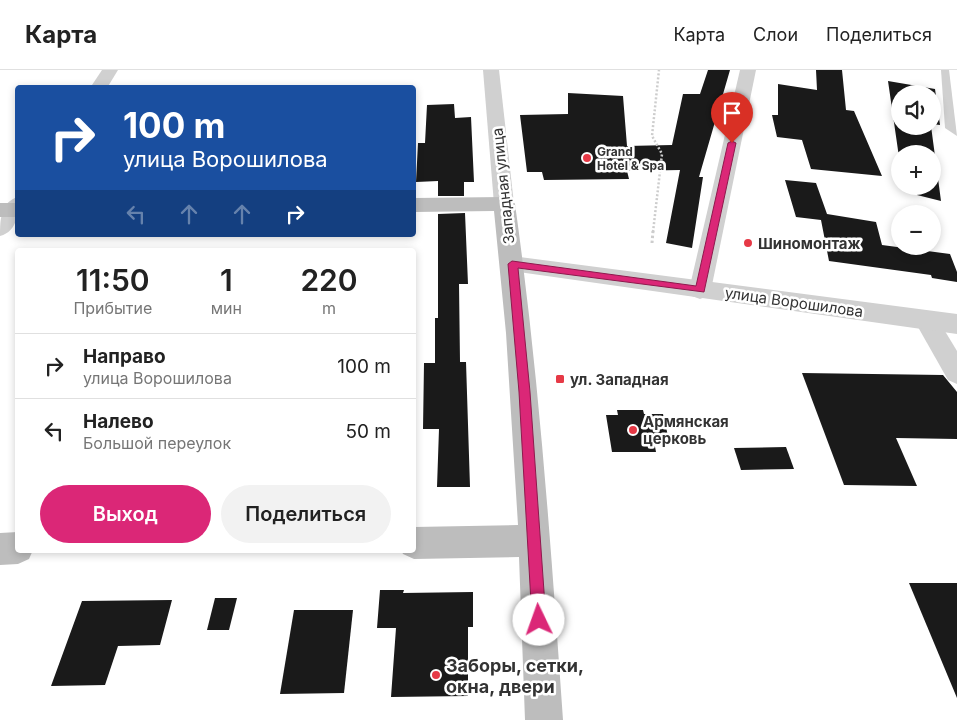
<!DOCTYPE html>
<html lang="ru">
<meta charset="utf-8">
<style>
body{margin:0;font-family:Inter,sans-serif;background:#f2f2f2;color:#222;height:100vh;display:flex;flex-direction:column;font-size:19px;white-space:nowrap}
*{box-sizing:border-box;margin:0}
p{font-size:16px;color:#767676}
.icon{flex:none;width:28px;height:28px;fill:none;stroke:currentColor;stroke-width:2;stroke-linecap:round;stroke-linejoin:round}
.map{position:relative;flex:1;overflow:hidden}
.drawer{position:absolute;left:15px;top:178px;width:401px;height:305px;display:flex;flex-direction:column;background:#fff;border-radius:5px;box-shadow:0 2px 8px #0003}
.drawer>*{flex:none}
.hud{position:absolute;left:15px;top:15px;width:401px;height:152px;border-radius:5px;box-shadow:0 2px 8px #0003;background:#1a4fa0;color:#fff;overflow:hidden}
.buttons{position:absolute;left:891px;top:15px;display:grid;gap:10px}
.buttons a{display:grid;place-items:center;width:50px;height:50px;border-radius:50%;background:#fff;box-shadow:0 2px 8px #0003;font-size:25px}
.pin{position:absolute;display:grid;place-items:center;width:42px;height:42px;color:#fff;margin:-51px -21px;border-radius:50% 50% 50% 0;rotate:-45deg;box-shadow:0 0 5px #0007}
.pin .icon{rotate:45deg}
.me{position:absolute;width:55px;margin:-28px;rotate:357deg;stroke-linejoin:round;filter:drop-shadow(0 0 4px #0008)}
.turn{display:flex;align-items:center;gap:18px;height:105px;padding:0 25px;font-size:22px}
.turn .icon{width:65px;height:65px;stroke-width:2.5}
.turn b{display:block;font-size:35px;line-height:42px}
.lanes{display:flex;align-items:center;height:48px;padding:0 25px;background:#0003;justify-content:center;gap:25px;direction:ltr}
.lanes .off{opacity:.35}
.eta{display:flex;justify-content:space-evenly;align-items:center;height:85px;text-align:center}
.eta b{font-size:30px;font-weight:600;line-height:35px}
.cta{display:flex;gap:10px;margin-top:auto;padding:10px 25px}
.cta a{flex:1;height:58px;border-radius:30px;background:#db2777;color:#fff;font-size:20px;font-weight:600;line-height:58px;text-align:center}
.cta a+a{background:#f2f2f2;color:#222}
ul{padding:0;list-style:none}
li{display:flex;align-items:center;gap:15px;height:65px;padding:0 25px;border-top:1px solid #e0e0e0}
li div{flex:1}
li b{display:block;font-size:19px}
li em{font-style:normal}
header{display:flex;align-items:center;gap:30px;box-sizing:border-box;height:70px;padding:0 25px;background:#fff;border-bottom:1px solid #e0e0e0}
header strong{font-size:24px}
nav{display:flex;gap:28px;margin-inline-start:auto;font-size:18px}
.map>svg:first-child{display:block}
.building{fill:#1a1a1a}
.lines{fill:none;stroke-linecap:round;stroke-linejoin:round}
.path-far1{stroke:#cdcdcd;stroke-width:2.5;stroke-dasharray:2 2;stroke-linecap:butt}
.path{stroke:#cdcdcd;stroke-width:3;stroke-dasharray:2.5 2.5;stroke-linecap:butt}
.service{fill:#d0d0d0;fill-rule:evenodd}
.minor{fill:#d0d0d0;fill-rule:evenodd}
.tertiary{fill:#d0d0d0;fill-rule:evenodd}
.secondary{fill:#bdbdbd;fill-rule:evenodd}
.route{fill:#db2777;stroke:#8e194d}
.poi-dot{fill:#e63946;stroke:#fff;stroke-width:2}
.labels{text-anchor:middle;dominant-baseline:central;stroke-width:5;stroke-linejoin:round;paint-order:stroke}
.far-poi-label{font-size:12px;font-weight:bold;fill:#333;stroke:#fff;text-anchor:start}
.street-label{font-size:15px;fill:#333;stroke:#fff}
.poi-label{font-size:15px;font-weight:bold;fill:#333;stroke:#fff;text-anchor:start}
.near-poi-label{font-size:18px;font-weight:bold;fill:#333;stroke:#fff;text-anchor:start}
</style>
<header>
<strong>Карта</strong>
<nav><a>Карта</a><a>Слои</a><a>Поделиться</a></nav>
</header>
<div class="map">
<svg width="957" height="650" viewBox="0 0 957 650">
<rect width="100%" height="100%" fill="#fff"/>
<g class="building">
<path d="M 708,0 L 730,0 L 699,107 L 703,107 L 692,178 L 666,173 L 680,100 L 627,101 L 629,109 L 544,110 L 542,102 L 527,102 L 520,45 L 568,44 L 568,23 L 623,26 L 627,76 L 672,75 L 683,24 L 700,24 Z"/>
<path d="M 816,0 L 842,0 L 846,40 L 854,41 L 882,106 L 811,99 L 802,70 L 777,67 L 772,45 L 778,45 L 778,14 L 817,20 Z"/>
<path d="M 888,11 L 935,19 L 940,55 L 932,54 L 932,24 L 900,24 L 900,56 L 931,56 L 941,131 L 917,125 L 918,116 L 932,116 L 932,84 L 900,84 L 900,94 Z"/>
<path d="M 454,34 L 455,48 L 471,47 L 474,112 L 464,112 L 464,126 L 438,126 L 438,111 L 416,112 L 418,73 L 425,73 L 427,35 Z"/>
<path d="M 785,110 L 816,113 L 827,144 L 876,152 L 882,175 L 950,184 L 957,202 L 957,212 L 932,208 L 931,205 L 829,191 L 821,150 L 796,147 Z"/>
<path d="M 465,143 L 468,214 L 459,214 L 460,292 L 466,292 L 470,417 L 437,417 L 439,359 L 423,359 L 424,293 L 435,293 L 435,248 L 438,248 L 438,144 Z"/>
<path d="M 802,303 L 943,305 L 957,322 L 957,369 L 896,368 L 917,416 L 844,415 Z"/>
<path d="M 617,340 L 643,340 L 644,344 L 663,344 L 668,366 L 653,366 L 656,382 L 612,382 L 606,345 L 618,345 Z"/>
<path d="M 786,377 L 794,399 L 741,400 L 734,378 Z"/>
<path d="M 909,513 L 957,513 L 957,628 Z"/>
<path d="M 380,520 L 404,520 L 403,523 L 473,522 L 473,557 L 468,557 L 468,626 L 391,627 L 396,558 L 377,558 Z"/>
<path d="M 215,528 L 237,528 L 229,560 L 207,560 Z"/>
<path d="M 172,530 L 160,575 L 118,576 L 105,615 L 51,616 L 82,531 Z"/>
<path d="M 294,540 L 353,540 L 344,623 L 280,624 Z"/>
</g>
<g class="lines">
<path class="path-far1" d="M 653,162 L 662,84 L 652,66 L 659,0"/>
<path class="path" d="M 652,173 L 653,161"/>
<path class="service" d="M 941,0 L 949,0 L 957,66 L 945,58 Z"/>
<g class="minor">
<path d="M 102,0 L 118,0 L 107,18 L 90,18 Z"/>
<path d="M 483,0 L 499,0 L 514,134 L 511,139 L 504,141 L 497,139 L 494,134 Z"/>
<path d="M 740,0 L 756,0 L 711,220 L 708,226 L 700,229 L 692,226 L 689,220 Z"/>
<path d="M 18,127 C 18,143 18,161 0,166 C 0,151 0,132 18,127 Z"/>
<path d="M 926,241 L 934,243 L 957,281 L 957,314 L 948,310 L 914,250 L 918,243 Z"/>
</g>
<path class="tertiary" d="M 512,186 L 957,244 L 957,264 L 504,200 L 500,194 L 504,188 Z"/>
<g class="secondary">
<path d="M 504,127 L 512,129 L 515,134 C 539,305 551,477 563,650 L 525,650 L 519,487 L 414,489 L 403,484 L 401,480 L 414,480 L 414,457 L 518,455 L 506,263 L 494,141 L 414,142 L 414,128 Z"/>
<rect x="0" y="133" width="18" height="14"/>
<path d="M 18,462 L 18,480 L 33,480 L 29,489 L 18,494 L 0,495 L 0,463 Z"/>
</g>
</g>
<path class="route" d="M 732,71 L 736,73 L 704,222 L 518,198 L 530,322 L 546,550 L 544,555 L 539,558 L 534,555 L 532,550 L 519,322 L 508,194 L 512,191 L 696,216 L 728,73 Z"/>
<g class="poi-dot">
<circle cx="587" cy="88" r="5"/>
<circle cx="748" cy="173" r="5"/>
<rect x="555" y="304" width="10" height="10" rx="2.5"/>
<circle cx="633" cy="360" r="5"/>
<circle cx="436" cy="605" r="5"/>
</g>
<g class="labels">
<g class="far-poi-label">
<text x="597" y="81">Grand<tspan x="597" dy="14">Hotel &amp; Spa</tspan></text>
</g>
<g class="street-label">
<text transform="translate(503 116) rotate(-96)">Западная улица</text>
<text transform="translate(794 232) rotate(8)">улица Ворошилова</text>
</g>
<g class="poi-label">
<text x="758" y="173">Шиномонтаж</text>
<text x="570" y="309">ул. Западная</text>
<text x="643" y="351">Армянская<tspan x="643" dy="17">церковь</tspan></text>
</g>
<g class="near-poi-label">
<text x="446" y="595">Заборы, сетки,<tspan x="446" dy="21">окна, двери</tspan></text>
</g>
</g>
</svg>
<div class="buttons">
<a><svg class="icon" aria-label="sound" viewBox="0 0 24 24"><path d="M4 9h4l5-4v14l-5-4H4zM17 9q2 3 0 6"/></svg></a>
<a>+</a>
<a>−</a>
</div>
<div class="pin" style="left:732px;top:73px;background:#d93025"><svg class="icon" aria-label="arrive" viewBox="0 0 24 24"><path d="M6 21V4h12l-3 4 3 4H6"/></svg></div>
<svg class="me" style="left:539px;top:550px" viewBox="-20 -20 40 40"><circle r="19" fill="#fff"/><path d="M0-13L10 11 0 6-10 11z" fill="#db2777"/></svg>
<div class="hud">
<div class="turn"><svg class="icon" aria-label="right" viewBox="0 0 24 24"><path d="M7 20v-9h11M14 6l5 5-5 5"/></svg><div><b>100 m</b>улица Ворошилова</div></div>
<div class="lanes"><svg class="icon off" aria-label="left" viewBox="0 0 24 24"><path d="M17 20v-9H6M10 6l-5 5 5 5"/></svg><svg class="icon off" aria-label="ahead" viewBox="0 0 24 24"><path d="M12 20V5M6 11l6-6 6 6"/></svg><svg class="icon off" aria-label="ahead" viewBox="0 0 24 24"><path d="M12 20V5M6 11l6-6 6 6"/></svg><svg class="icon" aria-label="right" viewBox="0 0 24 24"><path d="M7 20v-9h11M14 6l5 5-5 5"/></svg></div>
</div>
<section class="drawer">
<div class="eta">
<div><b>11:50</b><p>Прибытие</p></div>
<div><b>1</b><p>мин</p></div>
<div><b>220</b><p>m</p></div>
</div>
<ul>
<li><svg class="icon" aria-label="right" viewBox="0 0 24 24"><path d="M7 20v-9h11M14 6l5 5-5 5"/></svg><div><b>Направо</b><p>улица Ворошилова</p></div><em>100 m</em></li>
<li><svg class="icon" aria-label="left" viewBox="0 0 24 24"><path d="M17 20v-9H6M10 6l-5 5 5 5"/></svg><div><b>Налево</b><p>Большой переулок</p></div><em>50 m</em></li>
</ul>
<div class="cta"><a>Выход</a><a>Поделиться</a></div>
</section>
</div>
